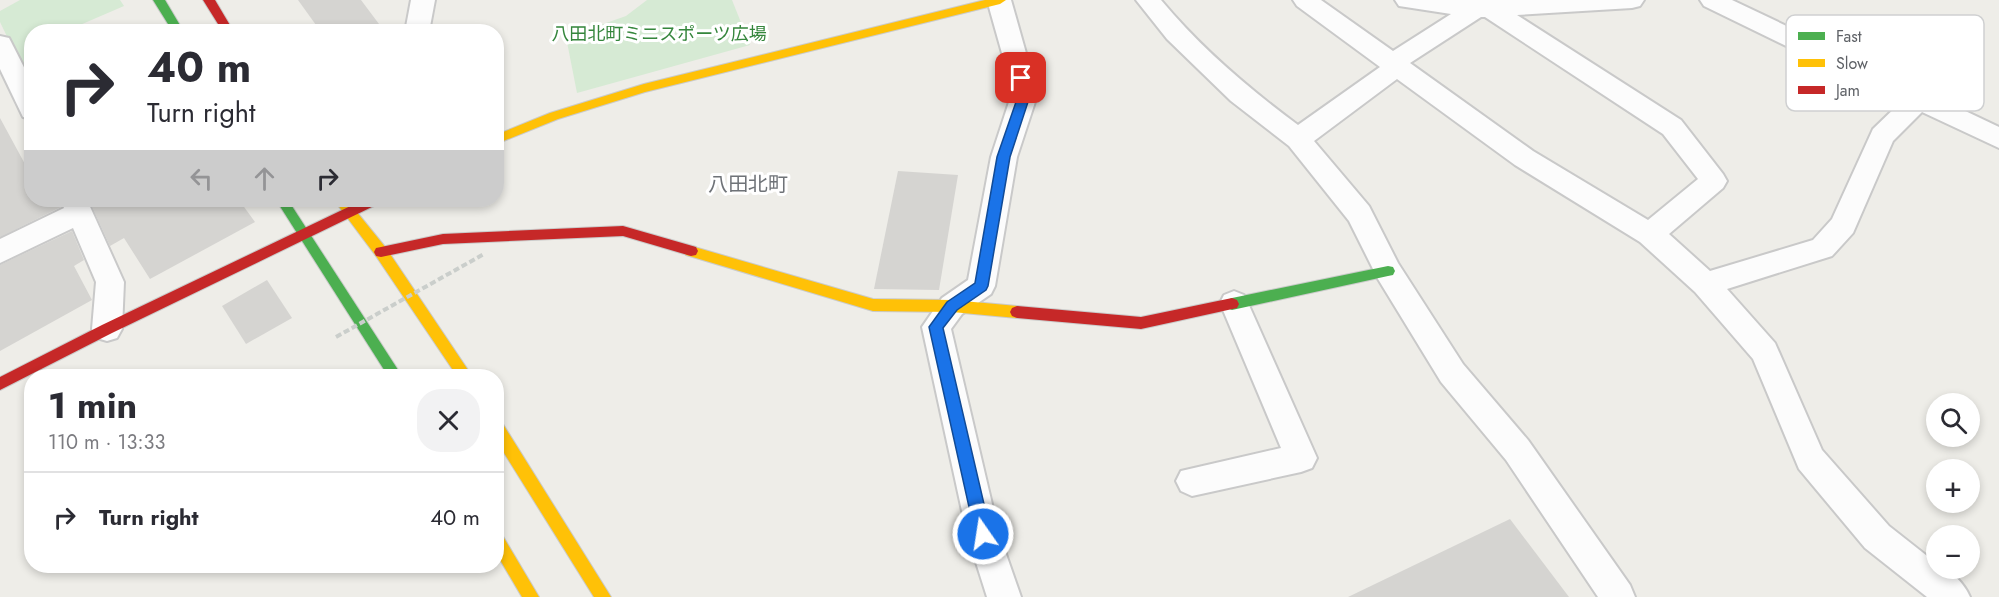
<!DOCTYPE html>
<meta charset="utf-8">
<style>
body{margin:0;font-family:Jost,"Noto Sans JP",sans-serif;background:#f2f2f3;color:#2b2b33;height:100vh;display:flex;flex-direction:column;font-size:22px;white-space:nowrap}
*{box-sizing:border-box;margin:0}
p{font-size:20px;color:#7c7c81}
.icon{flex:none;width:33px;height:33px;fill:none;stroke:currentColor;stroke-width:2;stroke-linecap:round;stroke-linejoin:round}
.map{position:relative;flex:1;overflow:hidden}
.side{position:absolute;left:24px;top:369px;width:480px;height:204px;display:flex;flex-direction:column;background:#fff;border-radius:24px;box-shadow:0 3px 9px #0003}
.side>*{flex:none}
.banner{position:absolute;left:24px;top:24px;width:480px;height:183px;border-radius:24px;box-shadow:0 3px 9px #0003;background:#fff;color:#2b2b33;overflow:hidden}
.tools{position:absolute;left:1926px;top:393px;display:grid;gap:12px}
.tools a{display:grid;place-items:center;width:54px;height:54px;border-radius:50%;background:#fff;box-shadow:0 3px 9px #0003;font-size:30px}
.pin{position:absolute;display:grid;place-items:center;width:51px;height:51px;color:#fff;margin:-26px;border-radius:12px;box-shadow:0 3px 9px #0006}
.me{position:absolute;width:66px;margin:-33px;rotate:347deg;stroke-linejoin:round;filter:drop-shadow(0 0 4px #0008)}
.turn{display:flex;align-items:center;gap:21px;height:126px;padding:0 24px;font-size:27px}
.turn .icon{width:78px;height:78px;stroke-width:2.5}
.turn b{display:block;font-size:42px;line-height:51px}
.lanes{display:flex;align-items:center;height:57px;padding:0 24px;background:#0003;justify-content:center;gap:30px;direction:ltr}
.lanes .off{opacity:.35}
.round{display:grid;place-items:center;flex:none;width:63px;height:63px;border-radius:24px;background:#f2f2f3}
.head{display:flex;align-items:center;justify-content:space-between;height:102px;padding:0 24px}
h1{font-size:36px;font-weight:700;line-height:45px}
ul{padding:0;list-style:none}
li{display:flex;align-items:center;gap:18px;height:90px;padding:0 24px;border-top:2px solid #e1e1e2}
li div{flex:1}
li b{display:block;font-size:22px}
li em{font-style:normal}
.map>svg:first-child{display:block}
.green{fill:#d6ead4}
.building{fill:#d5d4d1}
.lines{fill:none;stroke-linecap:round;stroke-linejoin:round}
.street-casing{stroke:#c9c9c9;stroke-width:4}
.fast-casing{stroke:#cacbca;stroke-width:2}
.slow-casing{stroke:#cacbca;stroke-width:2}
.jam-casing{stroke:#cacbca;stroke-width:2}
.street{fill:#fcfcfc;fill-rule:evenodd}
.fast{fill:#4caf50;fill-rule:evenodd}
.slow{fill:#ffc107;fill-rule:evenodd}
.jam{fill:#c62828;fill-rule:evenodd}
.path-bridge{stroke:#cacecb;stroke-width:4;stroke-dasharray:6 3;stroke-linecap:butt}
.route{fill:#1a73e8;stroke:#114b97;stroke-width:1.5}
.labels{text-anchor:middle;dominant-baseline:central;stroke-width:6;stroke-linejoin:round;paint-order:stroke}
.park-label{font-size:18px;fill:#35863c;stroke:#fff}
.neighbourhood-label{font-size:20px;fill:#6f7378;stroke:#fff}
.key{fill:#fff;stroke:#cfd0d1;stroke-width:1.5}
.key-label{font-size:16px;fill:#5e6166}
</style>
<div class="map">
<svg width="1999" height="597" viewBox="0 0 1999 597">
<rect width="100%" height="100%" fill="#eeede8"/>
<g class="green">
<path d="M 20,0 L 120,0 L 124,6 L 66,31 L 32,32 L 31,86 L 0,22 L 0,11 Z"/>
<path d="M 647,0 L 732,0 L 750,45 L 577,93 L 566,37 L 626,16 Z"/>
</g>
<g class="building">
<path d="M 298,0 L 361,0 L 385,32 L 321,32 Z"/>
<path d="M 0,118 L 32,177 L 32,200 L 59,200 L 61,207 L 0,237 Z"/>
<path d="M 898,171 L 958,175 L 939,290 L 874,289 Z"/>
<path d="M 89,200 L 239,200 L 255,222 L 150,279 L 124,238 L 110,246 Z"/>
<path d="M 72,231 L 84,260 L 74,266 L 92,300 L 0,351 L 0,265 Z"/>
<path d="M 267,280 L 292,318 L 246,344 L 222,306 Z"/>
<path d="M 1510,519 L 1569,597 L 1348,597 Z"/>
</g>
<g class="lines">
<g class="street-casing">
<g id="street">
<path d="M 411,0 L 435,0 L 429,32 L 405,32 Z"/>
<path d="M 987,0 L 1011,0 L 1033,78 L 1035,102 L 1017,157 L 995,286 L 991,294 L 962,314 L 951,329 L 999,534 L 1021,597 L 987,597 L 967,534 L 922,327 L 942,298 L 968,280 L 991,157 L 1009,102 L 1009,78 Z"/>
<path d="M 1136,0 L 1161,0 C 1201,48 1248,88 1298,125 L 1380,67 L 1297,6 L 1293,0 L 1321,0 L 1393,51 L 1451,14 L 1399,6 L 1395,0 L 1644,0 L 1640,6 L 1632,8 L 1517,15 L 1681,120 L 1723,174 L 1727,181 L 1723,188 L 1669,234 L 1710,271 L 1813,240 L 1832,219 L 1873,129 L 1901,102 L 1704,6 L 1700,0 L 1732,0 L 1999,127 L 1999,148 L 1922,112 L 1893,141 L 1853,233 L 1832,256 L 1727,289 L 1775,343 L 1822,450 L 1889,526 L 1936,563 L 1936,568 C 1951,568 1965,585 1970,597 L 1927,597 L 1865,548 L 1799,469 L 1753,359 L 1695,292 L 1640,242 L 1515,165 L 1397,79 L 1314,141 L 1369,206 L 1398,263 L 1463,364 L 1528,440 L 1630,585 L 1635,597 L 1598,597 L 1506,460 L 1441,382 L 1378,279 L 1349,221 L 1289,146 L 1231,101 L 1167,39 ZM 1481,17 L 1485,17 L 1663,134 L 1698,179 L 1648,220 L 1533,151 L 1410,63 Z"/>
<path d="M 0,36 L 9,38 L 32,83 L 32,119 L 23,117 L 0,69 Z"/>
<path d="M 61,200 L 87,200 L 124,282 L 122,329 L 117,338 L 107,341 L 97,338 L 92,329 L 96,282 L 73,228 L 0,263 L 0,239 L 64,208 Z"/>
<path d="M 1234,291 L 1244,295 L 1248,303 L 1317,458 L 1312,468 L 1301,472 L 1192,496 L 1181,491 L 1176,481 L 1181,471 L 1281,448 L 1220,303 L 1224,295 Z"/>
</g>
</g>
<g class="fast-casing">
<g id="fast">
<path d="M 153,0 L 165,0 L 184,32 L 173,32 Z"/>
<path d="M 276,200 L 288,200 L 402,376 L 388,376 Z"/>
<path d="M 1388,266 L 1393,267 L 1395,271 L 1393,275 L 1388,276 L 1232,310 L 1227,308 L 1225,304 L 1227,300 L 1232,298 Z"/>
</g>
</g>
<g class="slow-casing">
<g id="slow">
<path d="M 985,0 L 1006,0 L 1000,4 L 645,92 L 558,119 L 496,144 L 496,135 L 550,113 L 644,84 Z"/>
<path d="M 334,200 L 347,200 L 386,248 L 472,376 L 457,376 L 376,256 Z"/>
<path d="M 691,246 L 873,299 L 952,300 L 1017,306 L 1022,308 L 1024,312 L 1022,316 L 1017,318 L 952,312 L 873,311 L 686,255 L 684,251 L 686,247 Z"/>
<path d="M 496,420 L 501,421 L 611,597 L 594,597 L 496,440 Z"/>
<path d="M 496,531 L 501,533 L 539,597 L 522,597 L 496,553 Z"/>
</g>
</g>
<g class="jam-casing">
<g id="jam">
<path d="M 203,0 L 215,0 L 234,32 L 223,32 Z"/>
<path d="M 363,200 L 380,200 L 378,204 L 112,333 L 0,390 L 0,377 L 102,325 Z"/>
<path d="M 623,226 L 696,247 L 698,251 L 696,255 L 691,256 L 623,236 L 443,244 L 381,257 L 376,256 L 374,252 L 376,248 L 381,247 L 443,234 Z"/>
<path d="M 1232,298 L 1237,300 L 1239,304 L 1237,308 L 1141,329 L 1017,318 L 1012,316 L 1010,312 L 1012,308 L 1017,306 L 1141,317 Z"/>
</g>
</g>
<use href="#street" class="street"/>
<use href="#fast" class="fast"/>
<use href="#slow" class="slow"/>
<use href="#jam" class="jam"/>
<path class="path-bridge" d="M 336,337 L 484,254"/>
</g>
<path class="route" d="M 1021,74 L 1027,78 L 1028,102 L 1010,157 L 988,286 L 986,290 L 957,310 L 943,328 L 991,534 L 988,540 L 983,542 L 977,540 L 975,534 L 929,327 L 947,302 L 975,283 L 997,157 L 1016,102 L 1015,78 Z"/>
<g class="labels">
<g class="park-label">
<text x="659" y="34">八田北町ミニスポーツ広場</text>
</g>
<g class="neighbourhood-label">
<text x="748" y="184">八田北町</text>
</g>
</g>
<rect x="1786" y="15" width="198" height="96" rx="9" class="key"/>
<rect x="1798" y="32" width="27" height="8" fill="#4caf50"/>
<rect x="1798" y="59" width="27" height="8" fill="#ffc107"/>
<rect x="1798" y="86" width="27" height="8" fill="#c62828"/>
<g class="key-label">
<text x="1836" y="42">Fast</text>
<text x="1836" y="69">Slow</text>
<text x="1836" y="96">Jam</text>
</g>
</svg>
<div class="tools">
<a><svg class="icon" aria-label="search" viewBox="0 0 24 24"><circle cx="10" cy="10" r="6"/><path d="M15 15l6 6"/></svg></a>
<a>+</a>
<a>−</a>
</div>
<div class="pin" style="left:1021px;top:78px;background:#d93025"><svg class="icon" aria-label="arrive" viewBox="0 0 24 24"><path d="M6 21V4h12l-3 4 3 4H6"/></svg></div>
<svg class="me" style="left:983px;top:534px" viewBox="-20 -20 40 40"><circle r="17" fill="#1a73e8" stroke="#fff" stroke-width="3"/><path d="M0-11L8 9 0 5-8 9z" fill="#fff"/></svg>
<div class="banner">
<div class="turn"><svg class="icon" aria-label="right" viewBox="0 0 24 24"><path d="M7 20v-9h11M14 6l5 5-5 5"/></svg><div><b>40 m</b>Turn right</div></div>
<div class="lanes"><svg class="icon off" aria-label="left" viewBox="0 0 24 24"><path d="M17 20v-9H6M10 6l-5 5 5 5"/></svg><svg class="icon off" aria-label="ahead" viewBox="0 0 24 24"><path d="M12 20V5M6 11l6-6 6 6"/></svg><svg class="icon" aria-label="right" viewBox="0 0 24 24"><path d="M7 20v-9h11M14 6l5 5-5 5"/></svg></div>
</div>
<section class="side">
<div class="head"><div><h1>1 min</h1><p>110 m · 13:33</p></div><a class="round"><svg class="icon" aria-label="close" viewBox="0 0 24 24"><path d="M6 6l12 12M18 6L6 18"/></svg></a></div>
<ul>
<li><svg class="icon" aria-label="right" viewBox="0 0 24 24"><path d="M7 20v-9h11M14 6l5 5-5 5"/></svg><div><b>Turn right</b></div><em>40 m</em></li>
</ul>
</section>
</div>
